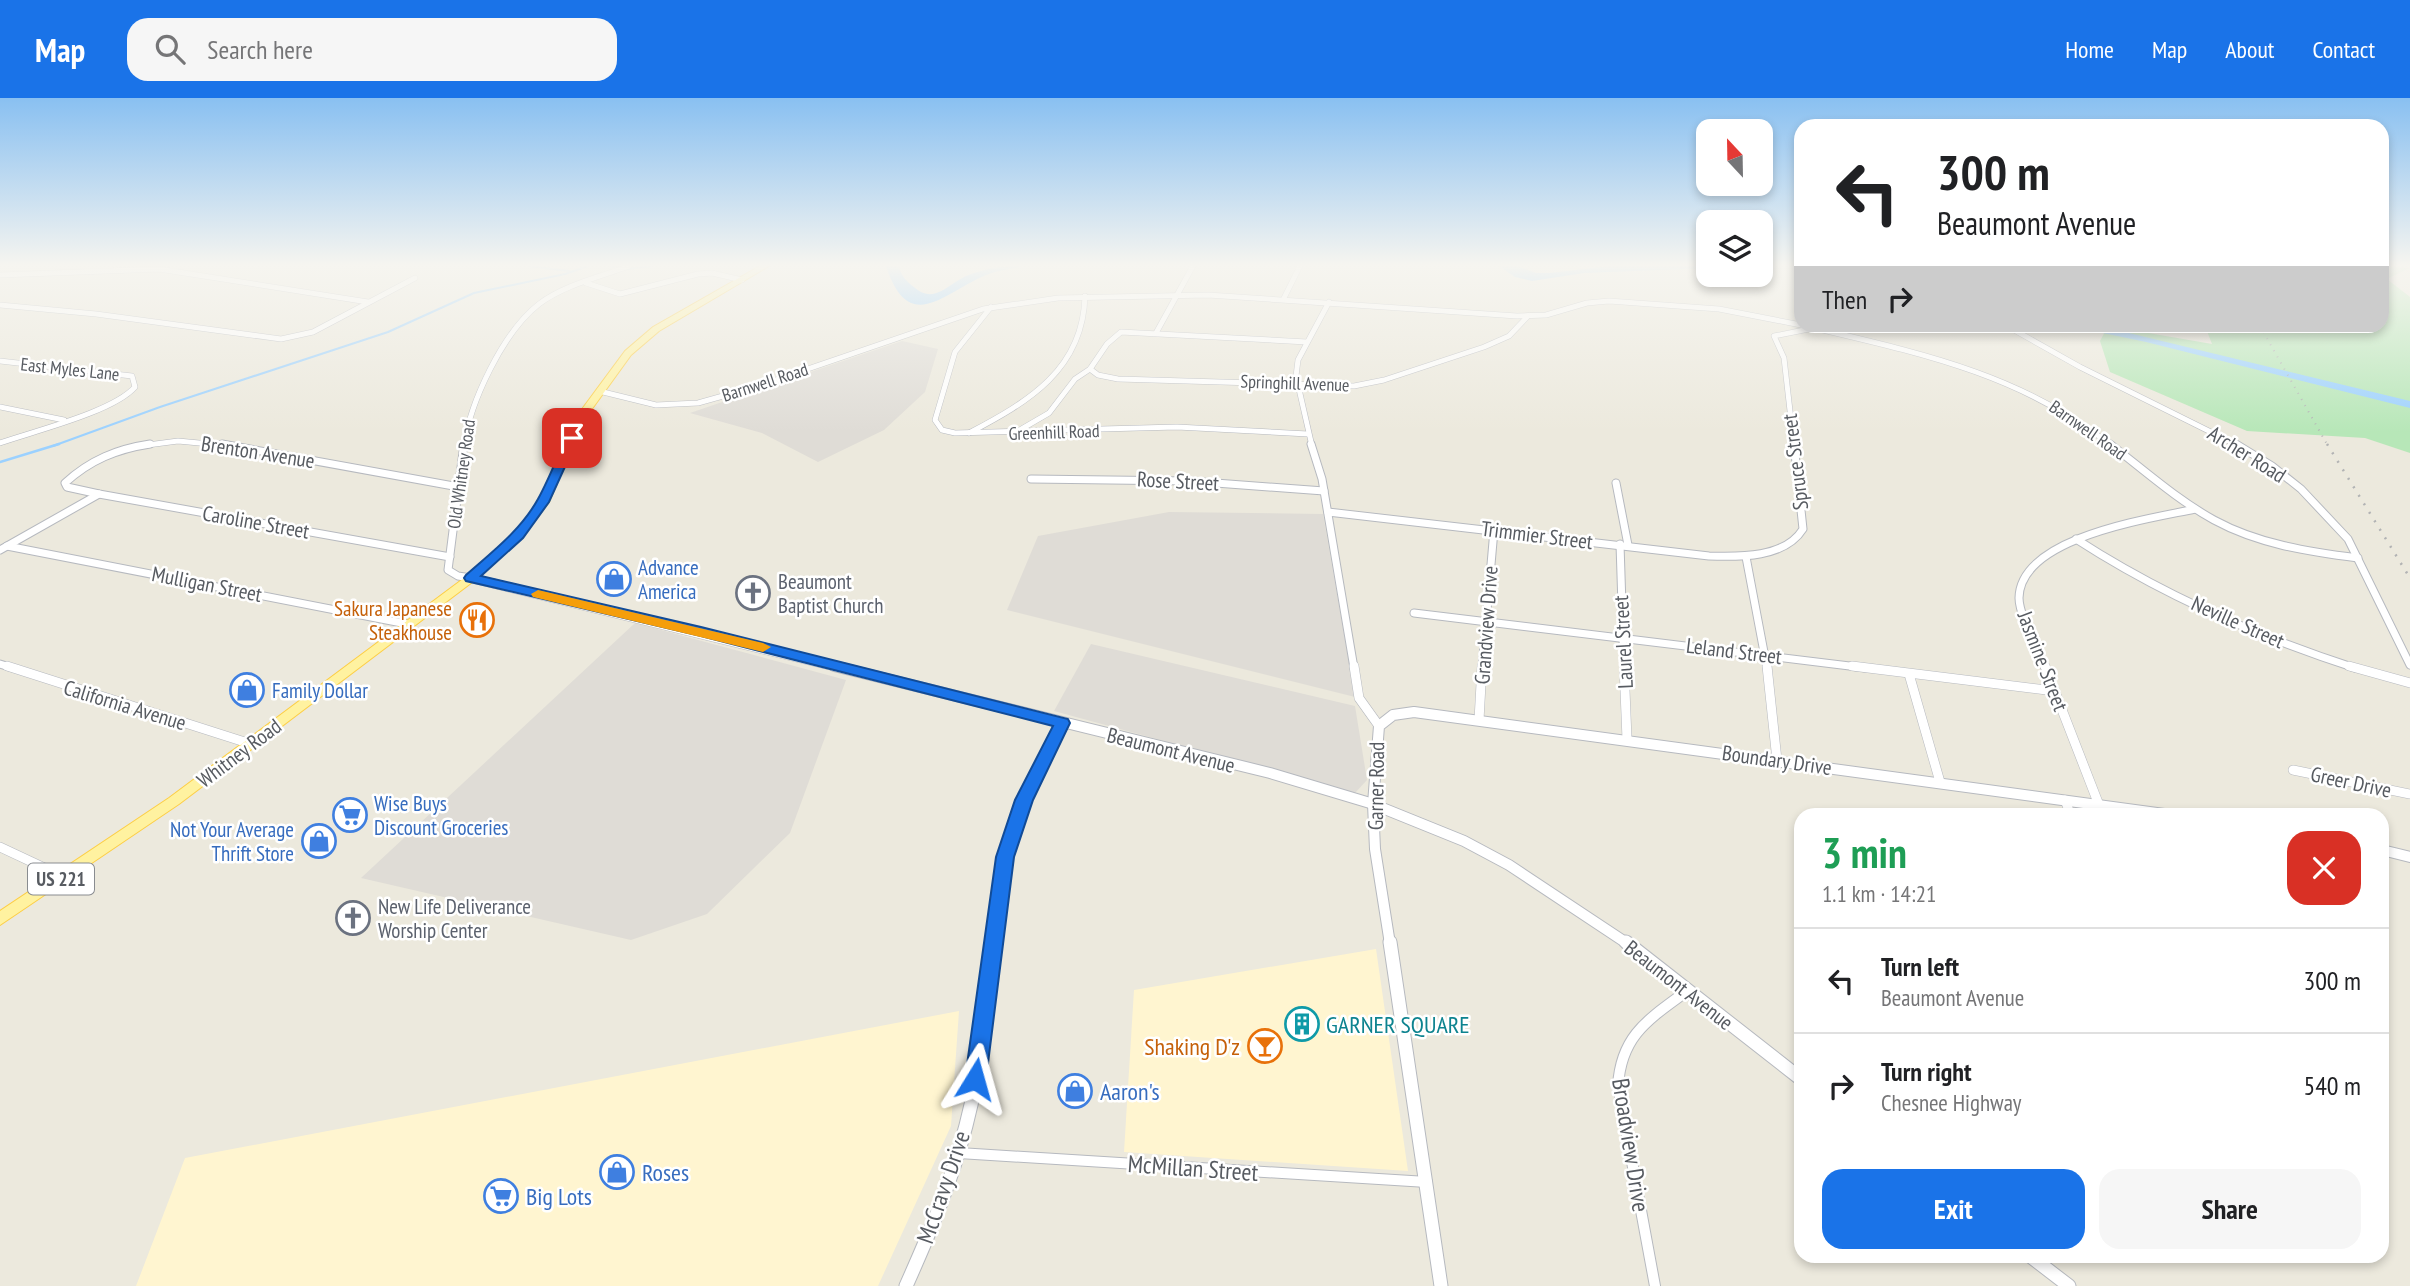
<!DOCTYPE html>
<meta charset="utf-8">
<style>
body{margin:0;font-family:"PT Sans Narrow",sans-serif;background:#f6f6f6;color:#202124;height:100vh;display:flex;flex-direction:column;font-size:26px;white-space:nowrap}
*{box-sizing:border-box;margin:0}
p{font-size:23px;color:#757577}
.icon{flex:none;width:38px;height:38px;fill:none;stroke:currentColor;stroke-width:2;stroke-linecap:round;stroke-linejoin:round}
.map{position:relative;flex:1;overflow:hidden}
.panel{position:absolute;left:1794px;top:710px;width:595px;height:455px;display:flex;flex-direction:column;background:#fff;border-radius:21px;box-shadow:0 4px 10px #0003}
.panel>*{flex:none}
.hud{position:absolute;left:1794px;top:21px;width:595px;height:214px;border-radius:21px;box-shadow:0 4px 10px #0003;background:#fff;color:#202124;overflow:hidden}
.needle{width:46px;rotate:338deg}
.tools{position:absolute;left:1696px;top:21px;display:grid;gap:14px}
.tools a{display:grid;place-items:center;width:77px;height:77px;border-radius:14px;background:#fff;box-shadow:0 4px 10px #0003;font-size:35px}
.pin{position:absolute;display:grid;place-items:center;width:60px;height:60px;color:#fff;margin:-30px;border-radius:14px;box-shadow:0 4px 10px #0006}
.me{position:absolute;width:77px;margin:-38px;rotate:8deg;stroke-linejoin:round;filter:drop-shadow(0 0 5px #0008)}
.turn{display:flex;align-items:center;gap:24px;height:147px;padding:0 28px;font-size:32px}
.turn .icon{width:91px;height:91px;stroke-width:2.5}
.turn b{display:block;font-size:49px;line-height:60px}
.then{display:flex;align-items:center;height:66px;padding:0 28px;background:#0003;gap:14px;font-size:26px}
.round{display:grid;place-items:center;flex:none;width:74px;height:74px;border-radius:21px;background:#f6f6f6}
.summary{display:flex;align-items:center;justify-content:space-between;height:119px;padding:0 28px}
h1{font-size:42px;font-weight:800;line-height:52px;color:#1e9e55}
.button{display:flex;gap:14px;margin-top:auto;padding:14px 28px}
.button a{flex:1;height:80px;border-radius:21px;background:#1a73e8;color:#fff;font-size:28px;font-weight:800;line-height:80px;text-align:center}
.button a+a{background:#f6f6f6;color:#202124}
ul{padding:0;list-style:none}
li{display:flex;align-items:center;gap:21px;height:105px;padding:0 28px;border-top:2px solid #e0e0e0}
li div{flex:1}
li b{display:block;font-size:26px}
li em{font-style:normal}
header{display:flex;align-items:center;gap:42px;box-sizing:border-box;height:98px;padding:0 35px;background:#1a73e8;color:#fff}
header strong{font-size:33px}
nav{display:flex;gap:38px;margin-inline-start:auto;font-size:24px}
.search{width:490px;height:63px;background:#f6f6f6;display:flex;align-items:center;gap:18px;box-sizing:border-box;padding:0 24px;border-radius:21px;color:#757577;font-size:26px}
.map>svg:first-child{display:block}
.commercial{fill:#fff5d0}
.industrial{fill:#dfdcd6}
.green{fill:#b7e7b8}
.water{fill:#9bd1ff}
.lines{fill:none;stroke-linecap:round;stroke-linejoin:round}
.stream-far1{stroke:#9bd1ff;stroke-width:2}
.stream{stroke:#9bd1ff;stroke-width:2.5}
.minor-far3-casing{stroke:#b6b9bf;stroke-width:6}
.minor-far2-casing{stroke:#b6b9bf;stroke-width:9}
.minor-far1-casing{stroke:#b6b9bf;stroke-width:10}
.minor-casing{stroke:#b6b9bf;stroke-width:12}
.tertiary-far2-casing{stroke:#b6b9bf;stroke-width:10}
.tertiary-far1-casing{stroke:#b6b9bf;stroke-width:12}
.tertiary-casing{stroke:#b6b9bf;stroke-width:15}
.primary-casing{stroke:#fdce45;stroke-width:2}
.minor-far3{stroke:#fff;stroke-width:5}
.minor-far2{stroke:#fff;stroke-width:7}
.minor-far1{stroke:#fff;stroke-width:9}
.minor{stroke:#fff;stroke-width:10}
.tertiary-far2{stroke:#fff;stroke-width:9}
.tertiary-far1{stroke:#fff;stroke-width:10}
.tertiary{stroke:#fff;stroke-width:13}
.primary{fill:#fff2a0;fill-rule:evenodd}
.rail-far1{stroke:#b2b3b4;stroke-width:2;stroke-dasharray:1 6;stroke-linecap:butt}
.rail{stroke:#b2b3b4;stroke-width:2.5;stroke-dasharray:2 8;stroke-linecap:butt}
.route{fill:#1a73e8;stroke:#114b97;stroke-width:2}
.slow{fill:#f59e0b}
.labels{text-anchor:middle;dominant-baseline:central;stroke-width:5;stroke-linejoin:round;paint-order:stroke}
.far-street-label{font-size:18px;fill:#575b61;stroke:#fff}
.shield{fill:#fff;stroke:#898c90;stroke-width:2}
.shield-label{font-size:19px;font-weight:bold;fill:#575b61}
.street-label{font-size:21px;fill:#575b61;stroke:#fff}
.shop-label{font-size:21px;fill:#366cbe;stroke:#fff;text-anchor:start}
.worship-label{font-size:21px;fill:#5b616d;stroke:#fff;text-anchor:start}
.food-label{font-size:21px;fill:#c56008;stroke:#fff;text-anchor:end}
.near-culture-label{font-size:24px;fill:#0d838f;stroke:#fff;text-anchor:start}
.near-food-label{font-size:24px;fill:#c56008;stroke:#fff;text-anchor:end}
.near-shop-label{font-size:24px;fill:#366cbe;stroke:#fff;text-anchor:start}
.near-street-label{font-size:24px;fill:#575b61;stroke:#fff}
</style>
<header>
<strong>Map</strong>
<div class="search"><svg class="icon" aria-label="search" viewBox="0 0 24 24"><circle cx="10" cy="10" r="6"/><path d="M15 15l6 6"/></svg>Search here</div>
<nav><a>Home</a><a>Map</a><a>About</a><a>Contact</a></nav>
</header>
<div class="map">
<svg width="2410" height="1188" viewBox="0 0 2410 1188">
<rect width="100%" height="100%" fill="#ece9dd"/>
<g class="commercial">
<path d="M 1376,851 L 1408,1073 L 1124,1054 L 1134,892 Z"/>
<path d="M 959,913 L 951,1028 L 878,1188 L 136,1188 L 185,1060 Z"/>
</g>
<g class="industrial">
<path d="M 902,243 L 938,251 L 925,294 L 884,332 L 818,364 L 762,335 L 690,315 Z"/>
<path d="M 1169,414 L 1323,416 L 1355,599 L 1007,512 L 1038,438 Z"/>
<path d="M 635,525 L 846,582 L 790,735 L 707,816 L 631,842 L 361,780 Z"/>
<path d="M 1091,546 L 1355,608 L 1367,682 L 1355,695 L 1054,613 Z"/>
</g>
<path class="green" d="M 2382,168 L 2409,170 L 2387,181 L 2410,199 L 2410,355 L 2365,340 L 2247,333 L 2110,274 L 2100,243 L 2108,228 L 2212,246 L 2205,228 L 2382,228 Z"/>
<g class="water">
<path d="M 886,168 L 899,168 C 901,178 906,183 915,190 C 936,207 949,184 969,177 C 987,170 1004,168 1023,168 C 1011,171 998,172 986,177 C 943,195 909,238 886,168 Z"/>
<path d="M 1499,168 L 1517,168 L 1536,175 L 1550,175 L 1610,168 L 1708,168 L 1708,170 L 1584,175 L 1532,183 L 1515,179 Z"/>
<path d="M 2069,228 L 2100,228 L 2410,303 L 2410,310 L 2146,244 Z"/>
</g>
<g class="lines">
<g class="stream-far1">
<path d="M 529,168 L 569,173"/>
<path d="M 610,168 L 614,169"/>
<path d="M 626,171 L 651,168"/>
<path d="M 53,348 L 160,309 L 388,234 L 474,195 L 565,176 L 588,168"/>
</g>
<path class="stream" d="M 0,364 L 59,346"/>
<g class="minor-far3-casing">
<g id="minor-far3">
<path d="M 0,177 L 159,171 L 368,204"/>
<path d="M 586,185 L 620,196 L 698,176 L 712,175 L 742,182"/>
<path d="M 1284,200 L 1300,168"/>
<path d="M 0,207 L 96,216 L 281,241 L 313,234 L 415,180"/>
<path d="M 991,209 L 955,254 L 935,322 L 942,332 L 955,335 L 1177,329 L 1308,336"/>
<path d="M 2007,228 L 2080,269 L 2239,348"/>
<path d="M 1810,229 C 1920,255 2021,276 2112,348"/>
<path d="M 1156,235 L 1193,168"/>
<path d="M 0,263 L 132,278 L 135,289 C 113,314 34,333 0,345"/>
<path d="M 1090,271 L 1098,277 L 1118,281 L 1354,288 L 1384,282 L 1484,249 L 1509,238 L 1528,218"/>
<path d="M 599,293 L 656,307 L 698,305 L 755,289 L 983,211 L 1058,200 L 1208,197 L 1517,218 L 1546,217 L 1587,205 L 1609,203 L 1719,211 L 1801,227"/>
<path d="M 0,309 L 64,322"/>
<path d="M 1018,333 L 1049,315 L 1075,281 L 1090,271 L 1107,246 L 1121,234 L 1307,244"/>
<path d="M 969,335 C 1028,304 1083,272 1085,198"/>
<path d="M 140,348 L 178,343 L 231,348"/>
<path d="M 464,348 C 470,304 503,234 539,206 C 564,187 600,179 629,168"/>
<path d="M 1312,348 L 1296,278 L 1298,262 L 1329,204"/>
<path d="M 1794,348 L 1784,260 L 1774,238 L 1814,230"/>
</g>
</g>
<g class="minor-far2-casing">
<g id="minor-far2">
<path d="M 150,346 C 117,351 90,362 65,385 L 67,389 L 99,396 L 450,459"/>
<path d="M 222,346 L 459,389"/>
<path d="M 464,346 L 448,472 L 458,478 L 471,480"/>
<path d="M 1311,346 L 1322,381 L 1354,570"/>
<path d="M 2110,346 C 2144,372 2176,401 2214,422 C 2258,446 2309,454 2358,460"/>
<path d="M 2236,346 L 2272,368 L 2301,391 L 2348,441 L 2410,567"/>
<path d="M 1031,381 L 1189,383 L 1324,393"/>
<path d="M 1616,385 L 1628,447"/>
<path d="M 1328,414 L 1709,458 C 1740,459 1785,460 1803,431 L 1794,346"/>
<path d="M 2076,441 C 2161,496 2259,539 2355,570"/>
<path d="M 1620,446 L 1624,570"/>
<path d="M 7,448 L 407,526"/>
<path d="M 0,452 L 99,396"/>
<path d="M 1746,459 L 1767,570"/>
<path d="M 1414,515 L 1866,570"/>
<path d="M 0,566 L 13,570"/>
<path d="M 1482,570 L 1494,432"/>
<path d="M 2045,570 C 2038,552 2019,517 2019,500 C 2020,439 2149,421 2195,411"/>
</g>
</g>
<g class="minor-far1-casing">
<g id="minor-far1">
<path d="M 7,568 L 251,646"/>
<path d="M 1354,568 L 1359,600 L 1379,628"/>
<path d="M 1624,568 L 1627,641"/>
<path d="M 1767,568 L 1777,662"/>
<path d="M 1852,568 L 2055,593"/>
<path d="M 2045,568 L 2099,707"/>
<path d="M 2349,568 L 2410,585"/>
<path d="M 1909,576 L 1940,684"/>
<path d="M 1479,622 L 1482,568"/>
<path d="M 2293,672 L 2410,696"/>
<path d="M 2065,702 L 2071,718"/>
<path d="M 0,749 L 64,779"/>
</g>
</g>
<g class="minor-casing">
<g id="minor">
<path d="M 959,1055 L 1427,1084"/>
<path d="M 1655,1188 L 1618,988 C 1621,937 1649,921 1687,893"/>
</g>
</g>
<g class="tertiary-far2-casing">
<path id="tertiary-far2" d="M 471,480 L 841,570"/>
</g>
<g class="tertiary-far1-casing">
<g id="tertiary-far1">
<path d="M 834,568 L 1270,675 L 1370,705 L 1464,743 L 1509,767 L 1628,846"/>
<path d="M 2382,752 L 2410,759"/>
<path d="M 994,846 L 1005,759 L 1024,702 L 1062,625"/>
<path d="M 1390,846 L 1375,751 L 1373,706 L 1379,628 L 1393,617 L 1414,614 L 2179,718"/>
</g>
</g>
<g class="tertiary-casing">
<g id="tertiary">
<path d="M 1390,844 L 1441,1188"/>
<path d="M 1626,844 L 1801,981"/>
<path d="M 2030,1158 L 2069,1188"/>
<path d="M 906,1188 C 926,1143 946,1097 960,1049 C 980,983 987,913 995,844"/>
</g>
</g>
<g class="primary-casing">
<path id="primary" d="M 760,168 L 769,168 L 659,233 L 631,257 L 584,322 L 549,404 L 522,440 L 475,482 L 179,706 L 0,827 L 0,813 L 169,700 L 467,478 L 514,436 L 540,402 L 574,322 L 625,253 L 653,229 Z"/>
</g>
<use href="#minor-far3" class="minor-far3"/>
<use href="#minor-far2" class="minor-far2"/>
<use href="#minor-far1" class="minor-far1"/>
<use href="#minor" class="minor"/>
<use href="#tertiary-far2" class="tertiary-far2"/>
<use href="#tertiary-far1" class="tertiary-far1"/>
<use href="#tertiary" class="tertiary"/>
<use href="#primary" class="primary"/>
<path class="rail-far1" d="M 2260,228 L 2328,348"/>
<path class="rail" d="M 2327,346 L 2410,480"/>
</g>
<linearGradient id="sky" x2="0" y2="1"><stop stop-color="#89c0f1"/><stop offset="0.5" stop-color="#f6f5f0"/><stop offset="1" stop-color="#f6f5f0" stop-opacity="0"/></linearGradient>
<rect width="2410" height="334" fill="url(#sky)"/>
<path class="route" d="M 572,336 L 578,340 L 549,404 L 523,440 L 481,478 L 701,529 L 1068,621 L 1070,625 L 1033,702 L 1014,759 L 986,981 L 983,987 L 975,990 L 968,987 L 965,981 L 996,759 L 1015,702 L 1053,628 L 701,538 L 466,483 L 464,480 L 466,477 C 492,454 521,432 538,401 C 549,381 557,360 566,340 Z"/>
<path class="slow" d="M 538,492 L 763,545 L 771,549 L 763,554 L 533,499 L 531,496 Z"/>
<defs>
<g id="shop-ring" transform="scale(1.75)"><circle r="9.5" fill="#fff" stroke="#3f7fe0" stroke-width="1.5"/><path d="M-5-2.5h2.3a2.7 3.5 0 0 1 5.4 0H5L5.5 6h-11ZM-1.5-2.5h3a1.5 2.3 0 0 0-3 0Z" fill="#3f7fe0"/></g>
<g id="church-ring" transform="scale(1.75)"><circle r="9.5" fill="#fff" stroke="#6b7280" stroke-width="1.5"/><path d="M-1.2-6h2.4v3.5h3.3v2.4h-3.3V6h-2.4V-.1h-3.3v-2.4h3.3Z" fill="#6b7280"/></g>
<g id="restaurant-ring" transform="scale(1.75)"><circle r="9.5" fill="#fff" stroke="#e8710a" stroke-width="1.5"/><path d="M-5-6h1v4h1v-4h1v4h1v-4h1v5L-1.5 .5V6h-2V.5L-5-1ZM5-6V6H3V1.5H1.5Q1.5-4 5-6Z" fill="#e8710a"/></g>
<g id="supermarket-ring" transform="scale(1.75)"><circle r="9.5" fill="#fff" stroke="#3f7fe0" stroke-width="1.5"/><path d="M-6-5.5h2.5l.6 2H6L4.5 2H-2.5L-4.4-4H-6ZM-1.5 3.2a1.3 1.3 0 1 0 .1 0ZM3 3.2a1.3 1.3 0 1 0 .1 0Z" fill="#3f7fe0"/></g>
<g id="building-ring" transform="scale(1.75)"><circle r="9.5" fill="#fff" stroke="#0f9aa8" stroke-width="1.5"/><path d="M-4-6H4V6H1V3H-1V6H-4ZM-2.5-4.3h1.7v1.8h-1.7ZM.8-4.3h1.7v1.8H.8ZM-2.5-1h1.7V.8h-1.7ZM.8-1h1.7V.8H.8Z" fill="#0f9aa8"/></g>
<g id="bar-ring" transform="scale(1.75)"><circle r="9.5" fill="#fff" stroke="#e8710a" stroke-width="1.5"/><path d="M-6-5H6L.8 .8V4.5H3.5V6h-7V4.5H-.8V.8Z" fill="#e8710a"/></g>
</defs>
<g fill-rule="evenodd">
<use href="#shop-ring" x="614" y="481"/>
<use href="#church-ring" x="753" y="495"/>
<use href="#restaurant-ring" x="477" y="522"/>
<use href="#shop-ring" x="247" y="592"/>
<use href="#supermarket-ring" x="350" y="717"/>
<use href="#shop-ring" x="319" y="743"/>
<use href="#church-ring" x="353" y="820"/>
<use href="#building-ring" x="1302" y="926"/>
<use href="#bar-ring" x="1265" y="948"/>
<use href="#shop-ring" x="1075" y="993"/>
<use href="#shop-ring" x="617" y="1074"/>
<use href="#supermarket-ring" x="501" y="1098"/>
</g>
<g class="labels">
<g class="far-street-label">
<text transform="translate(70 271) rotate(6)">East Myles Lane</text>
<text transform="translate(765 284) rotate(-18)">Barnwell Road</text>
<text transform="translate(1295 285) rotate(2)">Springhill Avenue</text>
<text transform="translate(2088 332) rotate(35)">Barnwell Road</text>
<text transform="translate(1054 334) rotate(-2)">Greenhill Road</text>
<text transform="translate(461 376) rotate(-82)">Old Whitney Road</text>
</g>
<rect class="shield" x="28" y="765.5" width="66" height="31" rx="5"/>
<g class="shield-label">
<text x="61" y="781">US 221</text>
</g>
<g class="street-label">
<text transform="translate(258 354) rotate(9)">Brenton Avenue</text>
<text transform="translate(2247 356) rotate(32)">Archer Road</text>
<text transform="translate(1795 364) rotate(-97)">Spruce Street</text>
<text transform="translate(1178 383) rotate(3)">Rose Street</text>
<text transform="translate(256 424) rotate(10)">Caroline Street</text>
<text transform="translate(1537 437) rotate(7)">Trimmier Street</text>
<text transform="translate(207 486) rotate(11)">Mulligan Street</text>
<text transform="translate(2238 524) rotate(24)">Neville Street</text>
<text transform="translate(1486 527) rotate(-86)">Grandview Drive</text>
<text transform="translate(1623 544) rotate(-93)">Laurel Street</text>
<text transform="translate(1734 553) rotate(7)">Leland Street</text>
<text transform="translate(2043 563) rotate(69)">Jasmine Street</text>
<text transform="translate(125 607) rotate(17)">California Avenue</text>
<text transform="translate(1171 652) rotate(14)">Beaumont Avenue</text>
<text transform="translate(239 655) rotate(-37)">Whitney Road</text>
<text transform="translate(1777 662) rotate(8)">Boundary Drive</text>
<text transform="translate(2351 684) rotate(12)">Greer Drive</text>
<text transform="translate(1376 688) rotate(-89)">Garner Road</text>
<text transform="translate(1679 887) rotate(38)">Beaumont Avenue</text>
</g>
<g class="shop-label">
<text x="638" y="469">Advance<tspan x="638" dy="24">America</tspan></text>
<text x="272" y="592">Family Dollar</text>
<text x="374" y="705">Wise Buys<tspan x="374" dy="24">Discount Groceries</tspan></text>
<text x="294" y="731" text-anchor="end">Not Your Average<tspan x="294" dy="24">Thrift Store</tspan></text>
</g>
<g class="worship-label">
<text x="778" y="483">Beaumont<tspan x="778" dy="24">Baptist Church</tspan></text>
<text x="378" y="808">New Life Deliverance<tspan x="378" dy="24">Worship Center</tspan></text>
</g>
<g class="food-label">
<text x="452" y="510">Sakura Japanese<tspan x="452" dy="24">Steakhouse</tspan></text>
</g>
<g class="near-culture-label">
<text x="1326" y="926">GARNER SQUARE</text>
</g>
<g class="near-food-label">
<text x="1240" y="948">Shaking D'z</text>
</g>
<g class="near-shop-label">
<text x="1100" y="993">Aaron's</text>
<text x="642" y="1074">Roses</text>
<text x="526" y="1098">Big Lots</text>
</g>
<g class="near-street-label">
<text transform="translate(1631 1047) rotate(81)">Broadview Drive</text>
<text transform="translate(1193 1070) rotate(4)">McMillan Street</text>
<text transform="translate(943 1089) rotate(-71)">McCravy Drive</text>
</g>
</g>
</svg>
<div class="tools">
<a><svg class="needle" viewBox="-14 -14 28 28"><path d="M0-13l5 13h-10z" fill="#e53935"/><path d="M0 13l5-13h-10z" fill="#757577"/></svg></a>
<a><svg class="icon" aria-label="layers" viewBox="0 0 24 24"><path d="M12 4l9 5-9 5-9-5zM3 14l9 5 9-5"/></svg></a>
</div>
<div class="pin" style="left:572px;top:340px;background:#d93025"><svg class="icon" aria-label="arrive" viewBox="0 0 24 24"><path d="M6 21V4h12l-3 4 3 4H6"/></svg></div>
<svg class="me" style="left:975px;top:981px" viewBox="-20 -20 40 40"><path d="M0-17L14 15 0 8-14 15z" fill="#1a73e8" stroke="#fff" stroke-width="4"/></svg>
<div class="hud">
<div class="turn"><svg class="icon" aria-label="left" viewBox="0 0 24 24"><path d="M17 20v-9H6M10 6l-5 5 5 5"/></svg><div><b>300 m</b>Beaumont Avenue</div></div>
<div class="then">Then<svg class="icon" aria-label="right" viewBox="0 0 24 24"><path d="M7 20v-9h11M14 6l5 5-5 5"/></svg></div>
</div>
<section class="panel">
<div class="summary"><div><h1>3 min</h1><p>1.1 km · 14:21</p></div><a class="round" style="background:#d93025;color:#fff"><svg class="icon" aria-label="close" viewBox="0 0 24 24"><path d="M6 6l12 12M18 6L6 18"/></svg></a></div>
<ul>
<li><svg class="icon" aria-label="left" viewBox="0 0 24 24"><path d="M17 20v-9H6M10 6l-5 5 5 5"/></svg><div><b>Turn left</b><p>Beaumont Avenue</p></div><em>300 m</em></li>
<li><svg class="icon" aria-label="right" viewBox="0 0 24 24"><path d="M7 20v-9h11M14 6l5 5-5 5"/></svg><div><b>Turn right</b><p>Chesnee Highway</p></div><em>540 m</em></li>
</ul>
<div class="button"><a>Exit</a><a>Share</a></div>
</section>
</div>
